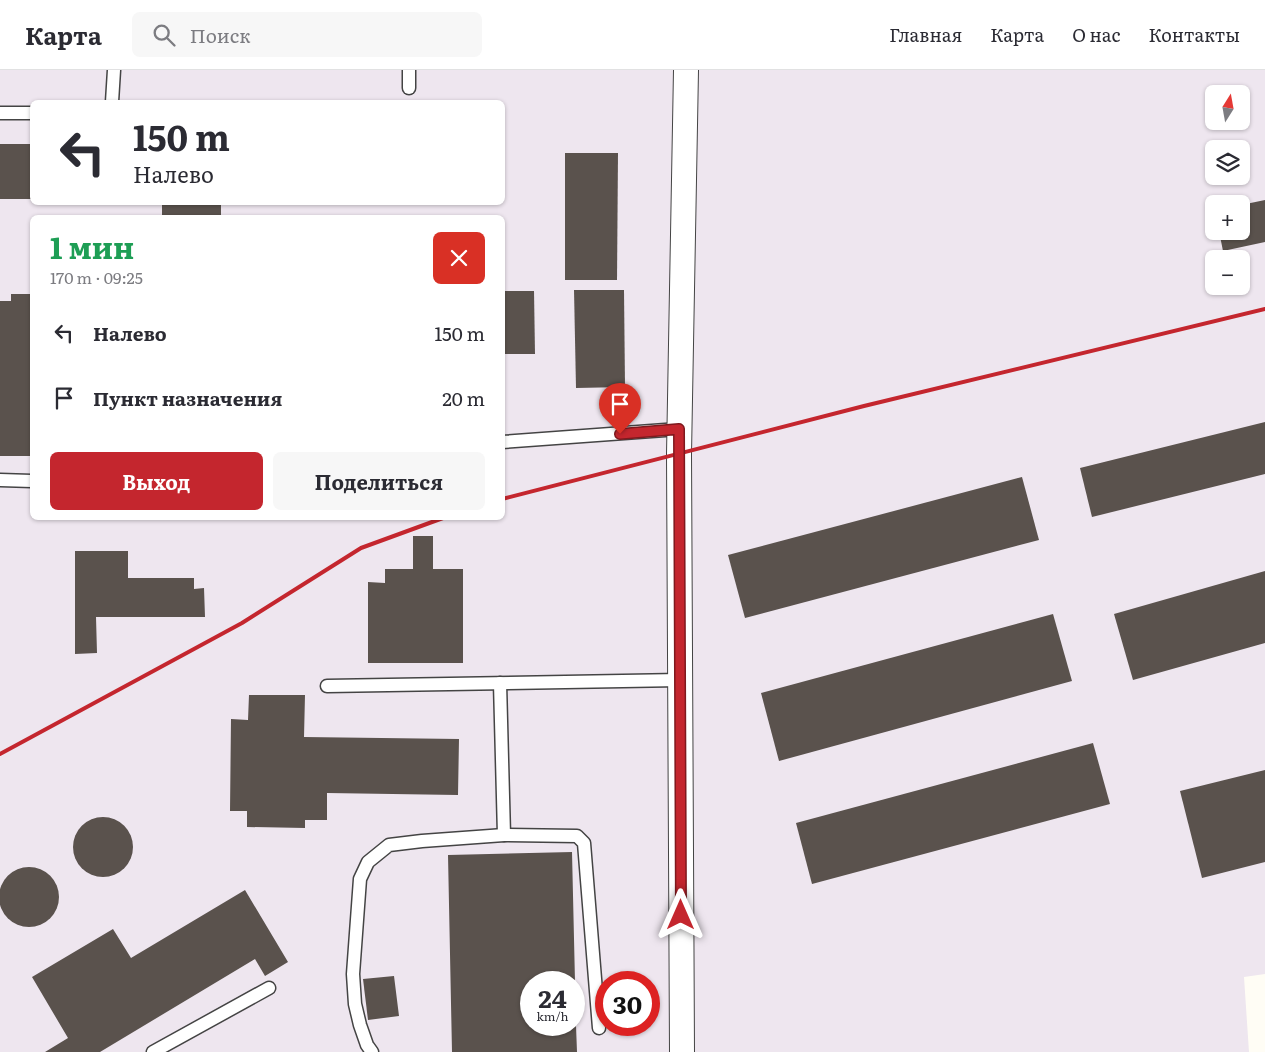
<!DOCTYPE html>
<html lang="ru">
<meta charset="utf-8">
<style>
body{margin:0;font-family:Literata,serif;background:#f7f7f7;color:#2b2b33;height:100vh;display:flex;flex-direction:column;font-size:19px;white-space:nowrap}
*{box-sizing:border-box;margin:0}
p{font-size:16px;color:#7c7c81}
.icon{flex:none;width:28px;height:28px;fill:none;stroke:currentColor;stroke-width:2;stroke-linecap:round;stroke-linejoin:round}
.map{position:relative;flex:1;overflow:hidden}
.sheet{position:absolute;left:30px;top:145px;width:475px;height:305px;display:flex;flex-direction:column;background:#fff;border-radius:8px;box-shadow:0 1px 4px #0004}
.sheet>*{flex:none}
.top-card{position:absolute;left:30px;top:30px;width:475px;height:105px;border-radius:8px;box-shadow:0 1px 4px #0004;background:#fff;color:#2b2b33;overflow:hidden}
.needle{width:32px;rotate:11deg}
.controls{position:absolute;left:1205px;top:15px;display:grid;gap:10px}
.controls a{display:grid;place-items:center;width:45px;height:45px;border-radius:8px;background:#fff;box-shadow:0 1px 4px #0004;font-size:25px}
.speed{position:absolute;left:520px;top:901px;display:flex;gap:10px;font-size:25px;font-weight:700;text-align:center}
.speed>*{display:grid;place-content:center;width:65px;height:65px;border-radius:50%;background:#fff;box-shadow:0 1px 4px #0004;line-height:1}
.speed small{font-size:12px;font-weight:400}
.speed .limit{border:8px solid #d22;background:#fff;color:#111}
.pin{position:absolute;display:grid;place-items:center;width:42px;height:42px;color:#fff;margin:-51px -21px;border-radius:50% 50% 50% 0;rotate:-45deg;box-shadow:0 0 5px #0007}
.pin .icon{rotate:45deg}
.me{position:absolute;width:55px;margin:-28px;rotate:0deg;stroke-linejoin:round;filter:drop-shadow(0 0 4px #0008)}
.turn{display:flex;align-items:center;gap:18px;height:105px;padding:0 20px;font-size:22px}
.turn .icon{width:65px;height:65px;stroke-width:2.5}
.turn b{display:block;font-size:35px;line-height:42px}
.round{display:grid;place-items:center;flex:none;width:52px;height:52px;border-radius:8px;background:#f7f7f7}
.headline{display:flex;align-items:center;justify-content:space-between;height:85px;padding:0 20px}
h1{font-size:30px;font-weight:700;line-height:38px;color:#1e9e55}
.cta{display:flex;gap:10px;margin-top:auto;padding:10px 20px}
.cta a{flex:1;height:58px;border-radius:8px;background:#c4262e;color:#fff;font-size:20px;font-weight:700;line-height:58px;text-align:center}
.cta a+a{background:#f7f7f7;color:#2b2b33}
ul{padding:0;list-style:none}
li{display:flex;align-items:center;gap:15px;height:65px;padding:0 20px}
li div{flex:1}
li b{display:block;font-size:19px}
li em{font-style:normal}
header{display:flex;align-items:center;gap:30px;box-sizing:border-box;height:70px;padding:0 25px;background:#fff;border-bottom:1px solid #e1e1e2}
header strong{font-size:24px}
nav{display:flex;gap:28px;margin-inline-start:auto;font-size:18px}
.search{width:350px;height:45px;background:#f7f7f7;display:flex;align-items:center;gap:12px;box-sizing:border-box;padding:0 18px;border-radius:8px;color:#7c7c81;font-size:19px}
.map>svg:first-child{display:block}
.industrial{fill:#eee6ef;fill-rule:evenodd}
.building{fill:#5a524d}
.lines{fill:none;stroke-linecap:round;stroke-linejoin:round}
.lane-casing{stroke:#444;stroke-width:15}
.street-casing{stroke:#444;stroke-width:26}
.lane{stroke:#fff;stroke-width:12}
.street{stroke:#fff;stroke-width:24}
.rail{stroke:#c4262e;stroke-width:4}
.route-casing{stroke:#7f191e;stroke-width:12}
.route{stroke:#c4262e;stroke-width:9}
</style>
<header>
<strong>Карта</strong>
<div class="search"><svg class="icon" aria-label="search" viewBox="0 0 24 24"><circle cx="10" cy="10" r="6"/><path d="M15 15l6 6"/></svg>Поиск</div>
<nav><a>Главная</a><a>Карта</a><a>О нас</a><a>Контакты</a></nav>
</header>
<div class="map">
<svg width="1265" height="982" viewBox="0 0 1265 982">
<rect width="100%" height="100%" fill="#fffdf5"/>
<path class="industrial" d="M 0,0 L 1265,0 L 1265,904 L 1244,907 L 1249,982 L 0,982 ZM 1214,24 L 1241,24 L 1241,51 L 1214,51 ZM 32,32 L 502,32 L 502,132 L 32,132 ZM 1214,79 L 1241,79 L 1241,106 L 1214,106 ZM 1214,134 L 1241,134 L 1241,161 L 1214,161 ZM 32,148 L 502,148 L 502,448 L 32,448 ZM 1214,189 L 1241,189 L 1241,216 L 1214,216 ZM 531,912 L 574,912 L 574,955 L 531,955 ZM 606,912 L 649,912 L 649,955 L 606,955 Z"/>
<g class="building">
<rect x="0" y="74" width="32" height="55"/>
<path d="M 565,83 L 618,83 L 617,210 L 565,210 Z"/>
<path d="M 1265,130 L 1265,172 L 1223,181 L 1219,161 L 1241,161 L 1241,135 Z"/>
<rect x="162" y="132" width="59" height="16"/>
<path d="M 574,220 L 624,220 L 625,317 L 576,318 Z"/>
<path d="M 502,221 L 534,221 L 535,284 L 502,284 Z"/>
<path d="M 11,224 L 32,224 L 32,386 L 0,386 L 0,231 L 11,231 Z"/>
<path d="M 1265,352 L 1265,404 L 1092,447 L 1080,398 Z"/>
<path d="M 1022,407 L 1039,470 L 745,548 L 728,485 Z"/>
<path d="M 413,466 L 433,466 L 433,499 L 463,499 L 463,593 L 368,593 L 368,512 L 385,513 L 385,499 L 413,499 Z"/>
<path d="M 75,481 L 128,481 L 128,508 L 194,508 L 194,519 L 204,518 L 205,547 L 96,547 L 97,583 L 75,584 Z"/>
<path d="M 1265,501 L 1265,573 L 1133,610 L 1114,544 Z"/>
<path d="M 1053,544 L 1072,611 L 779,691 L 761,623 Z"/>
<path d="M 249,625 L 305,625 L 304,667 L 459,669 L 458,725 L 327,723 L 327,750 L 305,750 L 305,758 L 247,757 L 247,741 L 230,741 L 231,649 L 248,650 Z"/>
<path d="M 1093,673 L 1110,734 L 812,814 L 796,753 Z"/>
<path d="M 1265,700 L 1265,792 L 1202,808 L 1180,721 Z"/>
<circle cx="103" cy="777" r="30"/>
<path d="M 572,782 L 575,912 L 531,912 L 531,955 L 574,955 L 574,929 L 575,929 L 577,982 L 452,982 L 448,785 Z"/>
<circle cx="29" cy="827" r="30"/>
<path d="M 245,820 L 288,892 L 265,906 L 255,889 L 100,982 L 45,982 L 68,968 L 32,907 L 113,859 L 131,888 Z"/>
<path d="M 394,906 L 399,946 L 368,950 L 363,909 Z"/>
</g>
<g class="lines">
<g class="lane-casing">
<g id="lane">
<path d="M 409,0 L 409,18"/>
<path d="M 112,32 L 114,0"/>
<path d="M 0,43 L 32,43"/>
<path d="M 502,372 L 679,359"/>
<path d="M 0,410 L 32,411"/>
<path d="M 500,613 L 504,765"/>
<path d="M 327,616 L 680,610"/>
<path d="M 153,982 L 269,918"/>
<path d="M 372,982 L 367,975 L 360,955 L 355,934 L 353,904 L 360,809 L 368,792 L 389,775 L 422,771 L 504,765 L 577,766 L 584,773 L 599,958"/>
</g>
</g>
<g class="street-casing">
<path id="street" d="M 682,982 L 679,384 L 686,0"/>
</g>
<use href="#lane" class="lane"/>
<use href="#street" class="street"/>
<g class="rail">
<path d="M 502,429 L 864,336 L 1265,239"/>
<path d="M 0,684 L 242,553 L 361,478 L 443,448"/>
</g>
</g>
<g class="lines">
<g class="route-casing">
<path id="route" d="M 620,364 L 679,359 L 681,845"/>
</g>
<use href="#route" class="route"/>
</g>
</svg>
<div class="controls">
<a><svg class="needle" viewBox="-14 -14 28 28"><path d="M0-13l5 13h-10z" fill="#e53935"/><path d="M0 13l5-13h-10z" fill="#7c7c81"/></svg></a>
<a><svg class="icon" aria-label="layers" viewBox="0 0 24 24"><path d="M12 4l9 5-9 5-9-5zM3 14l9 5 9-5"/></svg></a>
<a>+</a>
<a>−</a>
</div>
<div class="speed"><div>24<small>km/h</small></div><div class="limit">30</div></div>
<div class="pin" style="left:620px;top:364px;background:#d93025"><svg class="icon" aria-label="arrive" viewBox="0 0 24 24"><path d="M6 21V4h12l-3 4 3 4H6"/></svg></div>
<svg class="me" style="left:681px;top:845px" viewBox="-20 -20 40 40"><path d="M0-17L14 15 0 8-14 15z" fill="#c4262e" stroke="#fff" stroke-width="4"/></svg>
<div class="top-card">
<div class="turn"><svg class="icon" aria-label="left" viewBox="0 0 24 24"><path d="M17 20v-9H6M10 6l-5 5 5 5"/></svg><div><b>150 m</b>Налево</div></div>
</div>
<section class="sheet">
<div class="headline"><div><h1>1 мин</h1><p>170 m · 09:25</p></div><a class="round" style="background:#d93025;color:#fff"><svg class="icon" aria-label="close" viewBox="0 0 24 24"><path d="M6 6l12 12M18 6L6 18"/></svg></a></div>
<ul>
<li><svg class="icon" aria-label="left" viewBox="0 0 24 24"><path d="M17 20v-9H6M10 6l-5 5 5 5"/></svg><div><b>Налево</b></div><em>150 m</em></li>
<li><svg class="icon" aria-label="arrive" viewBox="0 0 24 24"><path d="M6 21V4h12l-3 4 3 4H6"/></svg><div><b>Пункт назначения</b></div><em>20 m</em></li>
</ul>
<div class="cta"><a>Выход</a><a>Поделиться</a></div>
</section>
</div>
